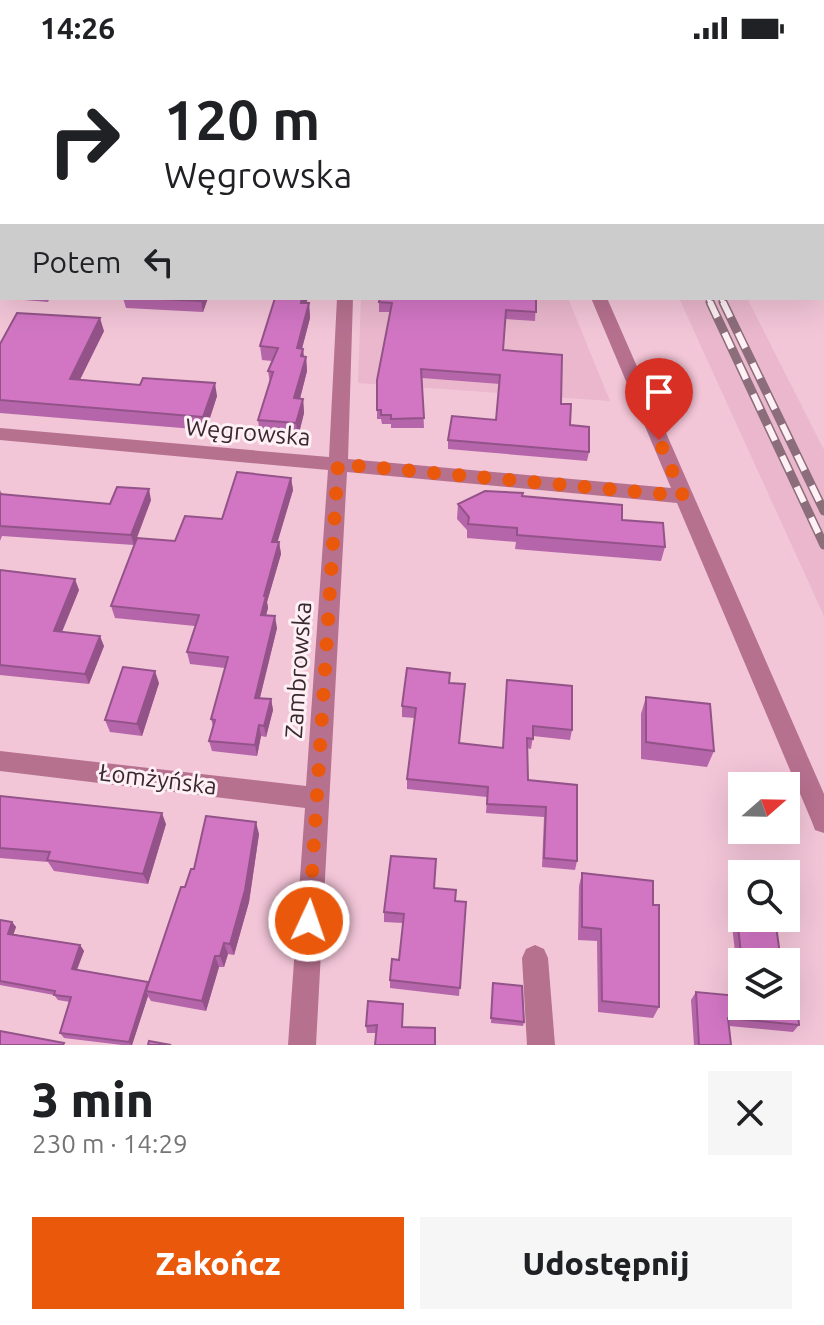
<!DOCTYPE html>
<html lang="pl">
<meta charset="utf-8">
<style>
body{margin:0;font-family:Ubuntu,sans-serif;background:#f6f6f6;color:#202124;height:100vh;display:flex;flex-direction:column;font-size:30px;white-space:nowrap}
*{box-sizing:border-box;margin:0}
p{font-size:26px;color:#757577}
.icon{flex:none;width:44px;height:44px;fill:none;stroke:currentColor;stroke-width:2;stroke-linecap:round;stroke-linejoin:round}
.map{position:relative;height:989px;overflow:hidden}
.side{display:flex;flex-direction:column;background:#fff;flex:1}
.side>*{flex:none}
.banner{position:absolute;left:0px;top:0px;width:824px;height:244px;box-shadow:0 8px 32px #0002;background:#fff;color:#202124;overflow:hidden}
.needle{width:52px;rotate:70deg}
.controls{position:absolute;left:728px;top:716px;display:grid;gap:16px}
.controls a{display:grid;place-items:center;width:72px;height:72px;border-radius:0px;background:#fff;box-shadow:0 8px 32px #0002;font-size:40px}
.pin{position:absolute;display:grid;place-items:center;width:68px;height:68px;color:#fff;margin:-82px -34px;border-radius:50% 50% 50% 0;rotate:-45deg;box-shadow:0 0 8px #0007}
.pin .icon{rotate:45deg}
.me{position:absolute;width:88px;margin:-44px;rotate:3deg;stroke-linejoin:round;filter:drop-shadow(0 0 6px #0008)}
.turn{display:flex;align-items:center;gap:28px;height:168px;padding:0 32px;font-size:36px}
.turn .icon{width:104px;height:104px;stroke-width:2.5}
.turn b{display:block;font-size:56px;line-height:68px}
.then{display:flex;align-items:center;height:76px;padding:0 32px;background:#0003;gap:16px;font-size:30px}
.round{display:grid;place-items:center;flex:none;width:84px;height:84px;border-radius:0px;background:#f6f6f6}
.overview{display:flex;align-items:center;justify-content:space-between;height:136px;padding:0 32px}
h1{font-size:48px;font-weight:800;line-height:60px}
.cta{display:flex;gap:16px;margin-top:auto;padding:16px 32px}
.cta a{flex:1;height:92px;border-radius:0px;background:#ea580c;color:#fff;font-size:32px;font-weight:800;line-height:92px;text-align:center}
.cta a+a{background:#f6f6f6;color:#202124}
.status{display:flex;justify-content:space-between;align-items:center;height:56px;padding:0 40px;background:#fff;direction:ltr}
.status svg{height:22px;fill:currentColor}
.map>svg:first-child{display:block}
.built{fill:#eab7cc}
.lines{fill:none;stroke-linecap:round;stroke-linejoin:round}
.minor{fill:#b6718f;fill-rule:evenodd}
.rail-far1-casing{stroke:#8b6e79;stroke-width:6}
.rail-casing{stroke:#8b6e79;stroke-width:9}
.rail-far1{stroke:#fef0f5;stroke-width:4;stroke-dasharray:13;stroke-linecap:butt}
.rail{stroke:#fef0f5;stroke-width:6;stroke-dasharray:17;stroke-linecap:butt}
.wall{fill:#b565a9}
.shaded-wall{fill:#935389}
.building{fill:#d276c4;stroke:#935389;stroke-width:2}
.route{stroke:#ea580c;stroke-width:14;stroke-dasharray:0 25.2}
.labels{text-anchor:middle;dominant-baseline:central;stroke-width:6;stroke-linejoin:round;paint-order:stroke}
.street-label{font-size:24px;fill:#39282e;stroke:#fef0f5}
</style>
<div class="status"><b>14:26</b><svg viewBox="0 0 49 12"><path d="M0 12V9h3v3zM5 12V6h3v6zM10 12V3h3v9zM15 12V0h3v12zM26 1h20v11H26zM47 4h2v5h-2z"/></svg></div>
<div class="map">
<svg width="824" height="989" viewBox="0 0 824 989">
<rect width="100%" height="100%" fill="#f2c5d7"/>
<g class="built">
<path d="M 361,242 L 568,242 L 610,345 L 358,327 Z"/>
<path d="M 679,242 L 747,242 L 824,394 L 824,560 Z"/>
</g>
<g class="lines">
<g class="minor">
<rect x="207" y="0" width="12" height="2"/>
<path d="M 322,0 L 334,0 L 335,2 L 323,2 Z"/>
<path d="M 497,0 L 509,0 L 510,2 L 498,2 Z"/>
<path d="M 685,0 L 697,0 L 698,2 L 686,2 Z"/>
<path d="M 0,61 L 2,61 L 0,73 Z"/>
<rect x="0" y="125" width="2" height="8"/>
<path d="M 822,215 L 824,216 L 824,228 L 822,227 Z"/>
<path d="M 337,242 L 353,242 L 348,403 L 671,432 L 591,242 L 607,242 L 824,738 L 824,777 L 815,774 L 812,766 L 677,447 L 347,416 L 316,989 L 288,989 L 305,752 L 0,715 L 0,695 L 306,730 L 328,414 L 0,384 L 0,372 L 329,401 Z"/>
<path d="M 535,889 L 544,893 L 548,902 L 555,989 L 527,989 L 522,902 L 526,893 Z"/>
</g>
<g class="rail-far1-casing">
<g id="rail-far1">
<path d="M 708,242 L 711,248"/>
<path d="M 721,242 L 724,248"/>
</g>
</g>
<g class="rail-casing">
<g id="rail">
<path d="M 710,246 L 824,489"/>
<path d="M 723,246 L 824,455"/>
</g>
</g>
<use href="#rail-far1" class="rail-far1"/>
<use href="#rail" class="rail"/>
</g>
<g class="wall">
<path d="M 0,149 L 2,149 L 2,242 L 50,242 L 48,246 L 0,242 Z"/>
<path d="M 123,242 L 208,242 L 203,256 L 126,252 Z"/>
<path d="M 275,242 L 308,242 L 306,247 L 309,247 L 310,262 L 302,293 L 303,293 L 304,301 L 306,301 L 307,315 L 300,343 L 303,343 L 304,357 L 298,381 L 260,378 L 258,364 L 270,327 L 268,315 L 272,305 L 262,304 L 260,290 Z"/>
<path d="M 536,242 L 535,265 L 505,263 L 503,294 L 561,348 L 570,369 L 589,396 L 587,405 L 448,393 L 448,384 L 496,364 L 500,328 L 422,322 L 424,372 L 391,372 L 391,368 L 382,368 L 381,363 L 377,363 L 377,324 L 391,256 L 379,256 L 379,246 Z"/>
<path d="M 104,275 L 80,323 L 217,340 L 206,374 L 0,357 L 0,288 Z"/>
<path d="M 291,422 L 293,434 L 277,486 L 279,486 L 281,498 L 267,546 L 268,552 L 266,559 L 277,572 L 260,642 L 271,643 L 273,654 L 266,681 L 261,680 L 257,700 L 212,695 L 209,685 L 213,670 L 211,663 L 225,612 L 190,608 L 187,596 L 195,570 L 115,562 L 111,550 L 134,489 L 2,480 L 0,485 L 0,434 L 2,438 L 110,448 L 151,444 L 137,482 L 175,485 L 222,463 Z"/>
<path d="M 522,440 L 622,464 L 665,491 L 661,505 L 515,493 L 516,486 L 467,482 L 467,474 L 457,463 L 458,448 Z"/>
<path d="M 0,514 L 79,534 L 62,576 L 104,590 L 89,628 L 0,619 Z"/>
<path d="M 507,624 L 572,674 L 570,684 L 533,680 L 531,693 L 527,692 L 528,724 L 577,729 L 577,805 L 575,814 L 542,811 L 544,761 L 486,757 L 487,741 L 407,733 L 407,723 L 415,662 L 402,661 L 402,650 L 450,627 L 459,687 L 503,692 Z"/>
<path d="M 159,627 L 142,680 L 110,676 L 105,664 Z"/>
<path d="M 646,641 L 714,695 L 707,711 L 641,703 L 641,658 Z"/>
<path d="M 0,740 L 166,768 L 148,828 L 54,815 L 48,806 L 0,802 Z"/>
<path d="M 259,778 L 249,846 L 234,899 L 228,898 L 224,911 L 219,911 L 206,955 L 151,945 L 148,940 L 132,989 L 122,989 L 64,982 L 60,977 L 70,946 L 58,944 L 54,939 L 0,929 L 0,864 L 12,866 L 16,871 L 13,878 L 80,889 L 84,895 L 77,914 L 148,926 L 185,831 L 194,813 Z"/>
<path d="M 582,817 L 653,849 L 659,951 L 653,962 L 598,956 L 597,885 L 578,884 L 579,830 Z"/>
<path d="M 434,832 L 455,845 L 466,846 L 459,940 L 390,932 L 390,924 L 399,904 L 403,867 L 384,866 L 384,856 Z"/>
<path d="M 735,844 L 742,906 L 742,950 L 799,969 L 793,976 L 729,970 L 731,989 L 694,989 L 691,944 L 696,936 L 732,940 L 731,921 L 737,913 L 730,852 Z"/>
<path d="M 493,931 L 524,966 L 523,970 L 491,967 Z"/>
<path d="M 403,948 L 376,977 L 367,977 L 366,970 Z"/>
</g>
<g class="shaded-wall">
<path d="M 86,0 L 99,0 L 98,2 L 86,2 Z"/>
<path d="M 202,242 L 208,242 L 203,256 L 201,245 Z"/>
<path d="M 302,242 L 308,242 L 302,261 L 301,247 Z"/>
<path d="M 309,247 L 310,262 L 298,307 L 297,292 Z"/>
<path d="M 100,262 L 104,275 L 74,336 L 70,323 Z"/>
<path d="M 303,293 L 304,306 L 306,301 L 307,315 L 296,357 L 294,342 Z"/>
<path d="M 215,327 L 217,340 L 206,374 L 203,361 Z"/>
<path d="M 303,343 L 304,357 L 298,381 L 296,367 Z"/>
<path d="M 291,422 L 293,434 L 274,498 L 272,486 Z"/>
<path d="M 149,433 L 151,444 L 134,489 L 131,479 Z"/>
<path d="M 279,486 L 281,498 L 267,546 L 268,552 L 263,570 L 261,559 L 264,540 Z"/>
<path d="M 75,523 L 79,534 L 58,585 L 54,575 Z"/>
<path d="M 275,560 L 277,572 L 257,653 L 255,642 Z"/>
<path d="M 100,580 L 104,590 L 89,628 L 85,618 Z"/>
<path d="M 155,615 L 159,627 L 142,680 L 137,668 Z"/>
<path d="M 271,643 L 273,654 L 266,681 L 264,670 Z"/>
<path d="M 259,669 L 261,680 L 257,700 L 255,689 Z"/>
<path d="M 162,757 L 166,768 L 148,828 L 143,818 Z"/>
<path d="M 256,766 L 259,778 L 249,846 L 234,899 L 230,888 Z"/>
<path d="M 12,866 L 16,871 L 12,883 L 8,878 Z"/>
<path d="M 224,887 L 228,898 L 224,911 L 220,900 Z"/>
<path d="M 80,889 L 84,895 L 75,918 L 72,913 Z"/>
<path d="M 215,900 L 219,911 L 206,955 L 202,945 Z"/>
<path d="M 148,926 L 146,935 L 148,940 L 132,989 L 131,989 L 129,986 Z"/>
</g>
<g class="building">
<rect x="47" y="0" width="39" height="2"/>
<rect x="149" y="0" width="39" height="2"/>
<rect x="253" y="0" width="39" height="2"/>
<rect x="0" y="149" width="2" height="82"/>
<path d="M 140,242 L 202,242 L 201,245 Z"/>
<path d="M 275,242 L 302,242 L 301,247 L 309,247 L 297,292 L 303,293 L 301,300 L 306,301 L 294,342 L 303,343 L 296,367 L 258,364 L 273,316 L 268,315 L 278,292 L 260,290 Z"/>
<path d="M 380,242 L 536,242 L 536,256 L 506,254 L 503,294 L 562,299 L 561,348 L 571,348 L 570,369 L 589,371 L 589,396 L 448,384 L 452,360 L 496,364 L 500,319 L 421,313 L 424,362 L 391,363 L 391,359 L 381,359 L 381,354 L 377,354 L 377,324 L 392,247 L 379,246 Z"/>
<path d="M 17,257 L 100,262 L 70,323 L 140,329 L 143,322 L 215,327 L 203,361 L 0,344 L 0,288 Z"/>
<path d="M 237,416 L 291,422 L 272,486 L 279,486 L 264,540 L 266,540 L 261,559 L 275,560 L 255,642 L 271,643 L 264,670 L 259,669 L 255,689 L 209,685 L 215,664 L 211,663 L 228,601 L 187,596 L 199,559 L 111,550 L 137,482 L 175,485 L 185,460 L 222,463 Z"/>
<path d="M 117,431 L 149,433 L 131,479 L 0,470 L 0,438 L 110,448 Z"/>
<path d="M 485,435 L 523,437 L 522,440 L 622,449 L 622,464 L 663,467 L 665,491 L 517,479 L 517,472 L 468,468 L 469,461 L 458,448 Z"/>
<path d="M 0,514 L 75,523 L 54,575 L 100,580 L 85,618 L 0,609 Z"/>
<path d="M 123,611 L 155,615 L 137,668 L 105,664 Z"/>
<path d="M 407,612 L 450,617 L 449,627 L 465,628 L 459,687 L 503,692 L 507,624 L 572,630 L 572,674 L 533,670 L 533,683 L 527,682 L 528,724 L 577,729 L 577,805 L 544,802 L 546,751 L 487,748 L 488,731 L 407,723 L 416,652 L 402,650 Z"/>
<path d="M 646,641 L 710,648 L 714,695 L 646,686 Z"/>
<path d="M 0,740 L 162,757 L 143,818 L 47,804 L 50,796 L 0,792 Z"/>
<path d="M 206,760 L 256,766 L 245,834 L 230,888 L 224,887 L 220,900 L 215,900 L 202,945 L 146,935 L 181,831 L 185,831 L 191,813 L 194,813 Z"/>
<path d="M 391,800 L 436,803 L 434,832 L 456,834 L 455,845 L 466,846 L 460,932 L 390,924 L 392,903 L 399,904 L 404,858 L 384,856 Z"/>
<path d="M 582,817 L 653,825 L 653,849 L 659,849 L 659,951 L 602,945 L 601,873 L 582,871 Z"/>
<path d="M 735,844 L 742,845 L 742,862 L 775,862 L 781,906 L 742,906 Z"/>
<path d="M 0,864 L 12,866 L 8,878 L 80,889 L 72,913 L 148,926 L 129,986 L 60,977 L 71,941 L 54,939 L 55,935 L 0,925 Z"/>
<path d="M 736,913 L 742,914 L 742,950 L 786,950 L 786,918 L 795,919 L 799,969 L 728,962 L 731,989 L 699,989 L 696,936 L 738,940 Z"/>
<path d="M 493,927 L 522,930 L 524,966 L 491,962 Z"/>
<path d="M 368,945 L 403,948 L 402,971 L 435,972 L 435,989 L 375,989 L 377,969 L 366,970 Z"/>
<path d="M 0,975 L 64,987 L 63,989 L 0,989 Z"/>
<path d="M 149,985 L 171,989 L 148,989 Z"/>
</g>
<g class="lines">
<path class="route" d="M 309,865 L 338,408 L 683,440 L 659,384"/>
</g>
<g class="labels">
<g class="street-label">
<text transform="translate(248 376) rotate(5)">Węgrowska</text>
<text transform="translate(298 614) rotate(-86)">Zambrowska</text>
<text transform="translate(158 723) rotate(7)">Łomżyńska</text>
</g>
</g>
</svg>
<div class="controls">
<a><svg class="needle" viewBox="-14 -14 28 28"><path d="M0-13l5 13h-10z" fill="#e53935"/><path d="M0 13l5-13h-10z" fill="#757577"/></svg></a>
<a><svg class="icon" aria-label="search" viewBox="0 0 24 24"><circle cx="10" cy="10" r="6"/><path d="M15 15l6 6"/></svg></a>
<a><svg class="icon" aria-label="layers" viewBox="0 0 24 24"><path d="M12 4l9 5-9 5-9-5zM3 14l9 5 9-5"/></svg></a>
</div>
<div class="pin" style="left:659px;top:384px;background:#d93025"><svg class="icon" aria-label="arrive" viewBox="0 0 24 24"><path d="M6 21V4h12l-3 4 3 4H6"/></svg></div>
<svg class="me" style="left:309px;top:865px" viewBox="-20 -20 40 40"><circle r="17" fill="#ea580c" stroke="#fff" stroke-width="3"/><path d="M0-11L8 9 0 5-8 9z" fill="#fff"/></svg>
<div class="banner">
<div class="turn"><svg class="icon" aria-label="right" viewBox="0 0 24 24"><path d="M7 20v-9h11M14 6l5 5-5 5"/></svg><div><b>120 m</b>Węgrowska</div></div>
<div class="then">Potem<svg class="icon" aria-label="left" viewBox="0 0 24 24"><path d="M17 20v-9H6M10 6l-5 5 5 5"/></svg></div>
</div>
</div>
<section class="side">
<div class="overview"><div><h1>3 min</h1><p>230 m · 14:29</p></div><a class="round"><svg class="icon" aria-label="close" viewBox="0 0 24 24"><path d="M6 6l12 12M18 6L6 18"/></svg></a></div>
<div class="cta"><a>Zakończ</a><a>Udostępnij</a></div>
</section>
